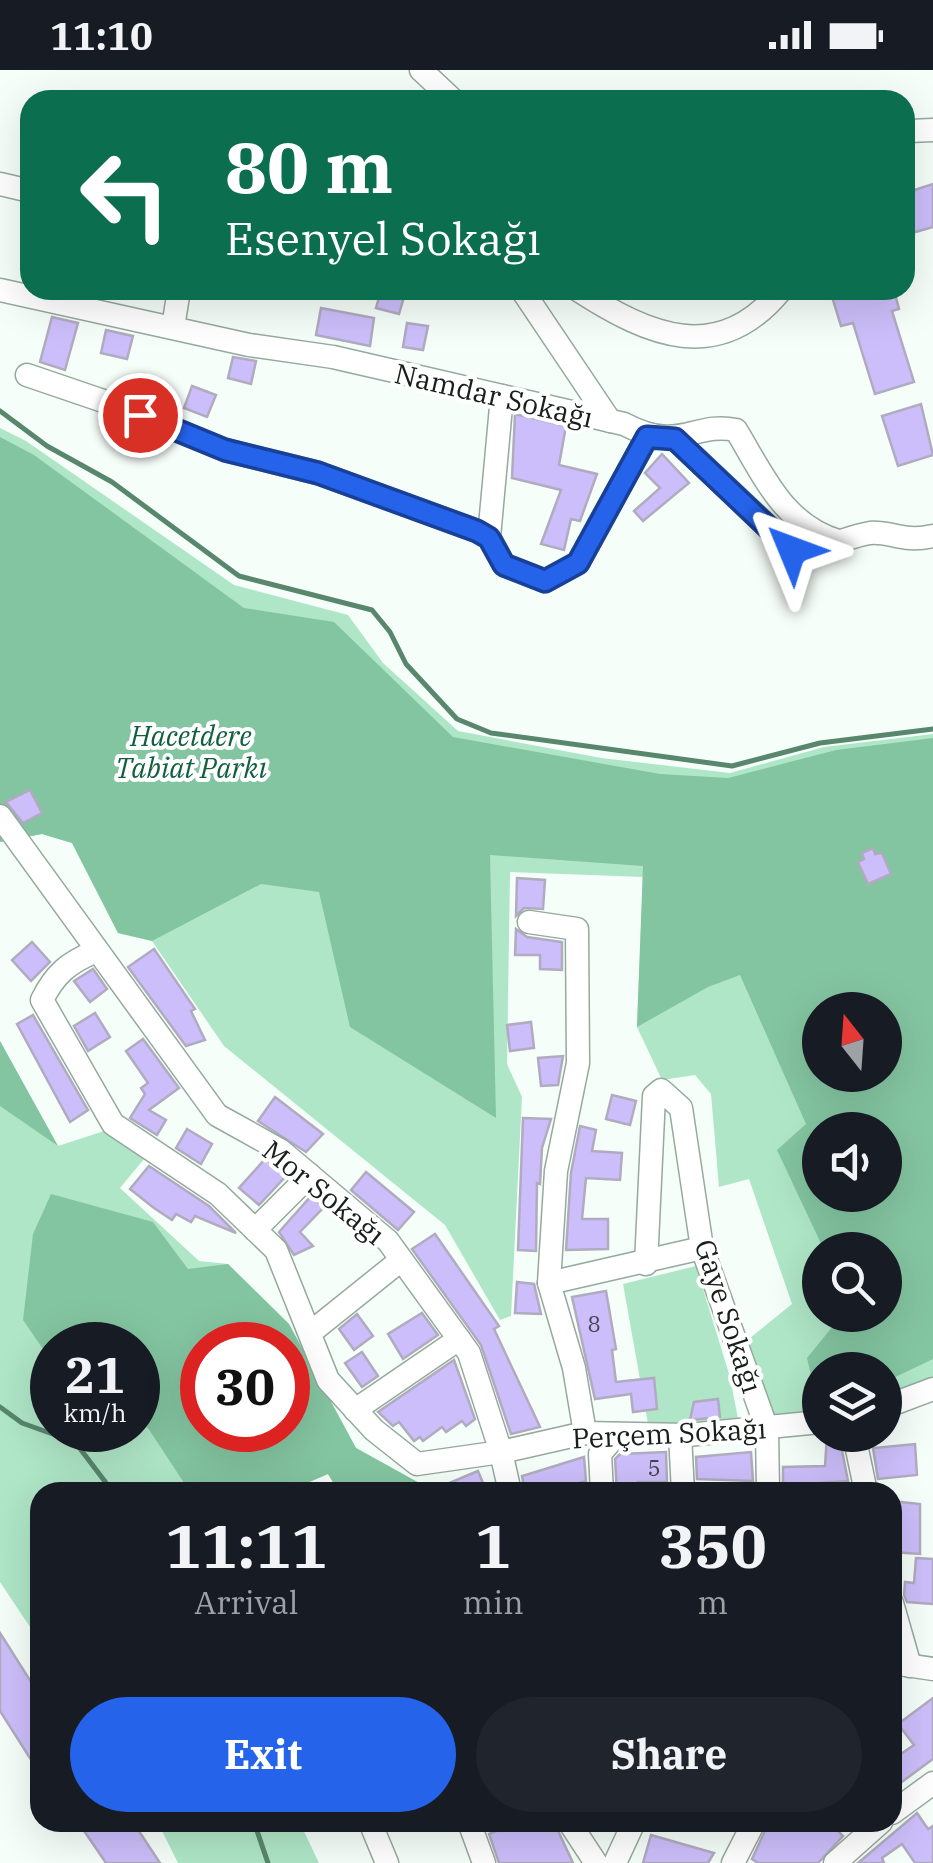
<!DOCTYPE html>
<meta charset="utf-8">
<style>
body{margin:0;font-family:"IBM Plex Serif",serif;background:#20242c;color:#f1f3f6;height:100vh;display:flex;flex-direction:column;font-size:38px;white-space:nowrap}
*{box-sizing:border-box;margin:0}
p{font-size:32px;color:#9ea1a6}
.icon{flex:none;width:55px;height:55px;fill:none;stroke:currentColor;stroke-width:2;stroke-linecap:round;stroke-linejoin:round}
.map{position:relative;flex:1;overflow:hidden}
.sheet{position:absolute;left:30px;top:1412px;width:872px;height:350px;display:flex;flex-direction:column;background:#171b24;border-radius:30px;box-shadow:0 10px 40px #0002}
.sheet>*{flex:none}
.hud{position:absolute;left:20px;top:20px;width:895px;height:210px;border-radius:30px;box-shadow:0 10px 40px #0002;background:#0b6e4f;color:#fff;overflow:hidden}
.needle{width:65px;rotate:343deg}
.fabs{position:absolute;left:802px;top:922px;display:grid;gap:20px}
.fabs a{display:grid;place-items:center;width:100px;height:100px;border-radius:50%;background:#171b24;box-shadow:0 10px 40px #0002;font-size:50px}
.speed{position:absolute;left:30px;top:1252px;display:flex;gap:20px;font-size:50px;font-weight:700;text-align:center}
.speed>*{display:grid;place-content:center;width:130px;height:130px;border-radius:50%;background:#171b24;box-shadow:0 10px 40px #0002;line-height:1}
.speed small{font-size:25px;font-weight:400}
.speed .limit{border:15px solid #d22;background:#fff;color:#111}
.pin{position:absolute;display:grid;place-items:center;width:85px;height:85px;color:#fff;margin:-42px;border:5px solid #fff;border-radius:50%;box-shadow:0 2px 10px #0007}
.me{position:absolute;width:110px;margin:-55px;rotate:314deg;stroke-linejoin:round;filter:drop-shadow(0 0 8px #0008)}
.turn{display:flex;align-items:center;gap:35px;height:210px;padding:0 40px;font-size:45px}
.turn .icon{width:130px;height:130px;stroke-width:2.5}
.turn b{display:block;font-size:70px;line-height:85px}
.eta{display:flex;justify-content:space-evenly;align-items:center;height:170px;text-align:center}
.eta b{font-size:60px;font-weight:800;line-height:70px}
.action{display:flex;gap:20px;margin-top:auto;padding:20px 40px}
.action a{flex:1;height:115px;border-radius:60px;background:#2563eb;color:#fff;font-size:40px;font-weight:800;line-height:115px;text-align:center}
.action a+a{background:#20242c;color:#f1f3f6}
.status{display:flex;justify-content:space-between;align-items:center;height:70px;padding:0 50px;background:#171b24;direction:ltr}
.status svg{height:28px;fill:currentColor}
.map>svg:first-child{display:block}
.green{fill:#afe6c7;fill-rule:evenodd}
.forest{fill:#84c5a1;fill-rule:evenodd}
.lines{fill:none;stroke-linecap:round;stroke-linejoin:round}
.stream{stroke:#58876d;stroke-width:5}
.building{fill:#ccbefa;stroke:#b0abbf;stroke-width:2.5}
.minor-casing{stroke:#95a99d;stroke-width:25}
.minor{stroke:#fff;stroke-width:22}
.route-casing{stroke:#184099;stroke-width:25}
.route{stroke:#2563eb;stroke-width:18}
.labels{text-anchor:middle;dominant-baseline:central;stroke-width:8;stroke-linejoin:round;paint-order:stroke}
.number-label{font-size:22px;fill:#444752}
.street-label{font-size:28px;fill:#171f1a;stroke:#fff}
.park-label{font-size:28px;font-style:italic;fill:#105f3d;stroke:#fff}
</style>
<div class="status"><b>11:10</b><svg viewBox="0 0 49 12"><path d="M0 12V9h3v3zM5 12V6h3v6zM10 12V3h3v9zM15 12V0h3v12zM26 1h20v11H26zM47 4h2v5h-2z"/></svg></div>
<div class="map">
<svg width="933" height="1793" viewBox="0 0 933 1793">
<rect width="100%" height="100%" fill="#f6fef9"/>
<g class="green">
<path d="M 0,358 L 26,371 L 234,515 L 348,545 L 383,593 L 458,661 L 601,688 L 730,703 L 824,677 L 933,664 L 933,1309 L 885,1330 L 885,1300 L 820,1300 L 820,1346 L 775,1352 L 745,1272 L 792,1234 L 749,1109 L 719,1117 L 711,1024 L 695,1005 L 662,1010 L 637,957 L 643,807 L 510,802 L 507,994 L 522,1027 L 511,1246 L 500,1250 L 445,1155 L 224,976 L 152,871 L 118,863 L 72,773 L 42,764 L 0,772 ZM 820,940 L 885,940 L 885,1005 L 820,1005 ZM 820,1060 L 885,1060 L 885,1125 L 820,1125 ZM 820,1180 L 885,1180 L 885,1245 L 820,1245 Z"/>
<path d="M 0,971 L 58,1076 L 104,1061 L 144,1089 L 120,1118 L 199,1191 L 228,1194 L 289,1254 L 356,1378 L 421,1414 L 423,1422 L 339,1422 L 328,1404 L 286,1422 L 40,1422 L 40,1572 L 0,1512 ZM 52,1275 L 138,1275 L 138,1360 L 52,1360 ZM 202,1275 L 288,1275 L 288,1360 L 202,1360 Z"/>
<path d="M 696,1196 L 730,1307 L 738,1349 L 648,1354 L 623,1214 Z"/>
<path d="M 158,1753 L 300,1753 L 319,1793 L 178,1793 Z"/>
</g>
<g class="forest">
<path d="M 0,367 L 34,385 L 244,538 L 334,552 L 453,667 L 660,704 L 728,708 L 836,680 L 933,668 L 933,1289 L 885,1312 L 885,1300 L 820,1300 L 818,1335 L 807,1288 L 842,1245 L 885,1245 L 885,1180 L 824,1180 L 777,1080 L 806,1054 L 740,905 L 708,917 L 637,957 L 643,796 L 490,785 L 496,1048 L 350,957 L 319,822 L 261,814 L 152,871 L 118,863 L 72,773 L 42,764 L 0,772 ZM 820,940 L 885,940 L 885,1005 L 820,1005 ZM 820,1060 L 885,1060 L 885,1125 L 820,1125 Z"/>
<path d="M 0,971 L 58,1076 L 0,1036 Z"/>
<path d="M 51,1124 L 153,1152 L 188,1199 L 228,1194 L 289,1254 L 356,1378 L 421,1414 L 423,1422 L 339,1422 L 328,1404 L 286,1422 L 190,1422 L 148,1358 L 138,1351 L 138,1275 L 52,1275 L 52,1292 L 23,1250 L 33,1164 ZM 202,1275 L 288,1275 L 288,1360 L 202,1360 Z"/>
</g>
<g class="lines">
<g class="stream">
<path d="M 0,341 L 47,376 L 112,412 L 239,506 L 372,540 L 390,562 L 406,594 L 457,649 L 491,663 L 732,696 L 820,673 L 933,659"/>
<path d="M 0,1337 L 22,1353 L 75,1372 L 113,1422"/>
<path d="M 254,1752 L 268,1793"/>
</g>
</g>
<g class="building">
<path d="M 933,114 L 933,157 L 905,165 L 905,123 Z"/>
<path d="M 381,220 L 406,220 L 399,244 L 376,238 Z"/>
<path d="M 830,220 L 894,220 L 899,239 L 892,241 L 914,312 L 875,324 L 853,253 L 841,256 Z"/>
<path d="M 321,238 L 374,248 L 370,276 L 316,265 Z"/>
<path d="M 52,247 L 78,253 L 65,300 L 40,292 Z"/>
<path d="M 407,253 L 428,256 L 423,280 L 403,277 Z"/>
<path d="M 106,260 L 133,266 L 127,289 L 101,283 Z"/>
<path d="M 233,287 L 256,291 L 251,314 L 228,308 Z"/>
<path d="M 192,316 L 216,325 L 207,347 L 184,338 Z"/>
<path d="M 921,334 L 933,385 L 898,396 L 882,346 Z"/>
<path d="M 515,344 L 566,356 L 559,395 L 597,404 L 580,451 L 571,449 L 564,480 L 541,474 L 561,420 L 512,408 Z"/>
<path d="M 662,384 L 689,413 L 643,451 L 634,441 L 660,418 L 645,403 Z"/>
<path d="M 30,720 L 42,743 L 23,753 L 6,732 Z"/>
<path d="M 873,778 L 875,784 L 882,783 L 891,804 L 868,814 L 858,792 L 864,789 L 862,783 Z"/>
<path d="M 517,808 L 545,810 L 543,839 L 524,838 L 516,846 Z"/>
<path d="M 516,859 L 527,867 L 562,872 L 562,900 L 540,899 L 540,885 L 515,885 Z"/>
<path d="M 32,872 L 50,892 L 31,911 L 12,890 Z"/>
<path d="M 154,879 L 195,939 L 191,941 L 205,970 L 186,976 L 128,897 Z"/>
<path d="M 93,899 L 107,919 L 90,932 L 74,911 Z"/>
<path d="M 95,943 L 110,967 L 88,981 L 74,956 Z"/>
<path d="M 33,945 L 88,1040 L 70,1052 L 17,954 Z"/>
<path d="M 531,952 L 534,978 L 510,981 L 507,955 Z"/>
<path d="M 143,969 L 179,1018 L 149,1040 L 166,1050 L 157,1065 L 130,1048 L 145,1024 L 141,1018 L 148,1013 L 126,981 Z"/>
<path d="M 563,986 L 558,1015 L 541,1016 L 538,988 Z"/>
<path d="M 612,1025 L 636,1031 L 630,1055 L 606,1049 Z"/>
<path d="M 275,1027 L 323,1064 L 306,1082 L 258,1051 Z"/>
<path d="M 523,1048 L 551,1049 L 542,1078 L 540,1114 L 537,1113 L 536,1181 L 518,1180 Z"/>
<path d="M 580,1056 L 596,1060 L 592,1081 L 622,1083 L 620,1110 L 586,1108 L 582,1149 L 608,1149 L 608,1179 L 566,1180 L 571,1103 Z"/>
<path d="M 187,1059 L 212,1074 L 201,1094 L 176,1078 Z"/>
<path d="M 265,1089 L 287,1105 L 259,1135 L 239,1118 Z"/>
<path d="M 149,1096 L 209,1136 L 236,1163 L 195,1146 L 191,1152 L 176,1144 L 172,1150 L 154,1138 L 130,1119 Z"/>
<path d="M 366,1102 L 414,1142 L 398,1160 L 351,1120 Z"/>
<path d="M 311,1126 L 324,1137 L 300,1162 L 313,1176 L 294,1185 L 279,1162 Z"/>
<path d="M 435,1164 L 499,1256 L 494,1259 L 540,1357 L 511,1364 L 481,1275 L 412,1179 Z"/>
<path d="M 517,1212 L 534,1214 L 541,1244 L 515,1243 Z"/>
<path d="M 606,1221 L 616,1279 L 612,1280 L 616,1312 L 654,1308 L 657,1339 L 633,1342 L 631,1324 L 595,1329 L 572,1227 Z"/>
<path d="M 422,1243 L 438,1265 L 403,1289 L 388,1264 Z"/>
<path d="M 357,1244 L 373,1266 L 354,1280 L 339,1259 Z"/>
<path d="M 362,1282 L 378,1306 L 362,1317 L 345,1293 Z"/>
<path d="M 454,1290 L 475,1349 L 466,1356 L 462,1351 L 446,1362 L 442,1357 L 423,1371 L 420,1367 L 414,1371 L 399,1352 L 393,1356 L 378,1342 Z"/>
<path d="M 718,1329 L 720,1347 L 690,1350 L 694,1332 Z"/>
<path d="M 827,1365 L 839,1365 L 848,1411 L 807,1414 L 807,1422 L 783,1422 L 783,1397 L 825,1396 Z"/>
<path d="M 915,1374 L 917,1405 L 878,1409 L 873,1378 Z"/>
<path d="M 666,1382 L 667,1412 L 638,1412 L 639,1422 L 617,1422 L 615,1389 L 620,1384 Z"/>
<path d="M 751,1382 L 753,1411 L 697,1409 L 696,1387 Z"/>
<path d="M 584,1387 L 586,1411 L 546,1422 L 525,1422 L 522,1406 Z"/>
<path d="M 478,1401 L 486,1420 L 480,1422 L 428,1422 Z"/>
<path d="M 892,1431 L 920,1434 L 920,1484 L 892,1482 Z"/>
<path d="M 916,1488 L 933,1489 L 933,1534 L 907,1532 L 904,1525 L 905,1512 L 914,1513 Z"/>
<path d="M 0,1563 L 40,1626 L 40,1704 L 0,1641 Z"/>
<path d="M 933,1628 L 933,1689 L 899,1714 L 892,1705 L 892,1690 L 914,1675 L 898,1654 Z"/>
<path d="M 917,1743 L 928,1759 L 933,1756 L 933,1793 L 915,1793 L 902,1774 L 882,1788 L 884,1793 L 858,1793 Z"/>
<path d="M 78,1752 L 133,1752 L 160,1793 L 106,1793 Z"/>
<path d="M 517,1752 L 554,1752 L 573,1793 L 499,1793 L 489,1764 Z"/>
<path d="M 769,1752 L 829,1752 L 843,1766 L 818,1793 L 758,1793 L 752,1789 Z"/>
<path d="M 651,1765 L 714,1783 L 708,1793 L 643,1793 Z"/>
</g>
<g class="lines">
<g class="minor-casing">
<g id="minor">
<path d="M 421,0 L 453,30"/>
<path d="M 905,66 L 909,61 L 933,60"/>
<path d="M 0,114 L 30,121"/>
<path d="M 0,220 L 249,275 L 333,287 L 624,354 C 681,384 693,351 736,360 C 764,406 783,454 838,471"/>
<path d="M 522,220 L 610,351"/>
<path d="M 578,220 C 649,266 719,296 781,220"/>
<path d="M 173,257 L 179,220"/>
<path d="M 27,305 L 112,334 L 225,380 L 318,403 L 477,461 L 489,467 L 504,495 L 545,511 L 578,493 L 647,367"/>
<path d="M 675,369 L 793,480 C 820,483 844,467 870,463 C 891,461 903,473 933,466"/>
<path d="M 489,467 L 502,326"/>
<path d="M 0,746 L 217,1045 L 280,1080 L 388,1171 L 469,1283 L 501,1382 L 417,1394 L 374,1360 L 328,1310 L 276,1180 L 218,1124 L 113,1054 L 42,930 C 55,904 68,893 94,882"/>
<path d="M 529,852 L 577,859 L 578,993 L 556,1101 L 549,1213 L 574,1298 L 585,1363"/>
<path d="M 255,1160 L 310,1105"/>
<path d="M 646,1194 L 654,1026 L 661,1020 L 681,1038 L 702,1178 L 767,1359 L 768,1422"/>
<path d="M 549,1213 L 702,1178"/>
<path d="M 310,1263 L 401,1190"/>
<path d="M 885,1337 L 933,1319"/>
<path d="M 355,1340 L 459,1269"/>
<path d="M 680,1365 L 683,1422"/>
<path d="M 854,1365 L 866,1422"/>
<path d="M 510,1422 L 501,1382 L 585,1363 L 687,1365 L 820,1352"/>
<path d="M 602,1422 L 600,1384 L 617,1364"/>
<path d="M 892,1533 L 910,1596"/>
<path d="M 892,1593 L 933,1599"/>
<path d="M 892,1743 L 933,1713"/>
<path d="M 370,1752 L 387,1793"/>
<path d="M 469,1752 L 484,1793"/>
<path d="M 569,1752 L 596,1793"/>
<path d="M 615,1793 L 634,1752"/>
<path d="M 733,1793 L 754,1752"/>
<path d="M 835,1793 L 881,1752"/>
</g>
</g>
<use href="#minor" class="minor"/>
</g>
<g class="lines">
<g class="route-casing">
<path id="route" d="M 140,345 L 225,380 L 318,403 L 477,461 L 489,468 L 504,495 L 545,511 L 578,493 L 647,367 L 675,369 L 792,480"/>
</g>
<use href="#route" class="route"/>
</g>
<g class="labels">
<g class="number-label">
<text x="594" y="1253">8</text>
<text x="654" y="1397">5</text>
</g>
<g class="street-label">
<text transform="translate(494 325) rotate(13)">Namdar Sokağı</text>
<text transform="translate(324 1122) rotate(39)">Mor Sokağı</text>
<text transform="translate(729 1246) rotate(72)">Gaye Sokağı</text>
<text transform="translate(669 1363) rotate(-3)">Perçem Sokağı</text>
</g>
<g class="park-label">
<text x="191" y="665">Hacetdere<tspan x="191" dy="32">Tabiat Parkı</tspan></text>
</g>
</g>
</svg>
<div class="fabs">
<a><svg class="needle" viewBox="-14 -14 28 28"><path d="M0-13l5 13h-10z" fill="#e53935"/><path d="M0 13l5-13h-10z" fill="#9ea1a6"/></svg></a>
<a><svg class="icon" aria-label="sound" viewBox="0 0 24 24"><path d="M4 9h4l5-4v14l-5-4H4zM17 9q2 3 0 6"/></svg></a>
<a><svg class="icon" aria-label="search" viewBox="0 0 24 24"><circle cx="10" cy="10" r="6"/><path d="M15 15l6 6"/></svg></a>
<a><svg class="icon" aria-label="layers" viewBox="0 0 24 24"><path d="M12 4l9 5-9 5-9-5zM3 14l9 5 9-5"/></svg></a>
</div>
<div class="speed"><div>21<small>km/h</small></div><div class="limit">30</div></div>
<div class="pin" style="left:140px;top:345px;background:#d93025"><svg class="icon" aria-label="arrive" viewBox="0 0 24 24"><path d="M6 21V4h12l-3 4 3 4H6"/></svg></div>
<svg class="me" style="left:792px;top:480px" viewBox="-20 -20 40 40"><path d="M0-17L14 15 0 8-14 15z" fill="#2563eb" stroke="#fff" stroke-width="4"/></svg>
<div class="hud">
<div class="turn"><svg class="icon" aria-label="left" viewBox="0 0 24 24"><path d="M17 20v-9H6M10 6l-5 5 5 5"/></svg><div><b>80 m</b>Esenyel Sokağı</div></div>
</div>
<section class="sheet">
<div class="eta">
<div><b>11:11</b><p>Arrival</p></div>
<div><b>1</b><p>min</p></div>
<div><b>350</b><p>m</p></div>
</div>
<div class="action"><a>Exit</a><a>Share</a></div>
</section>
</div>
